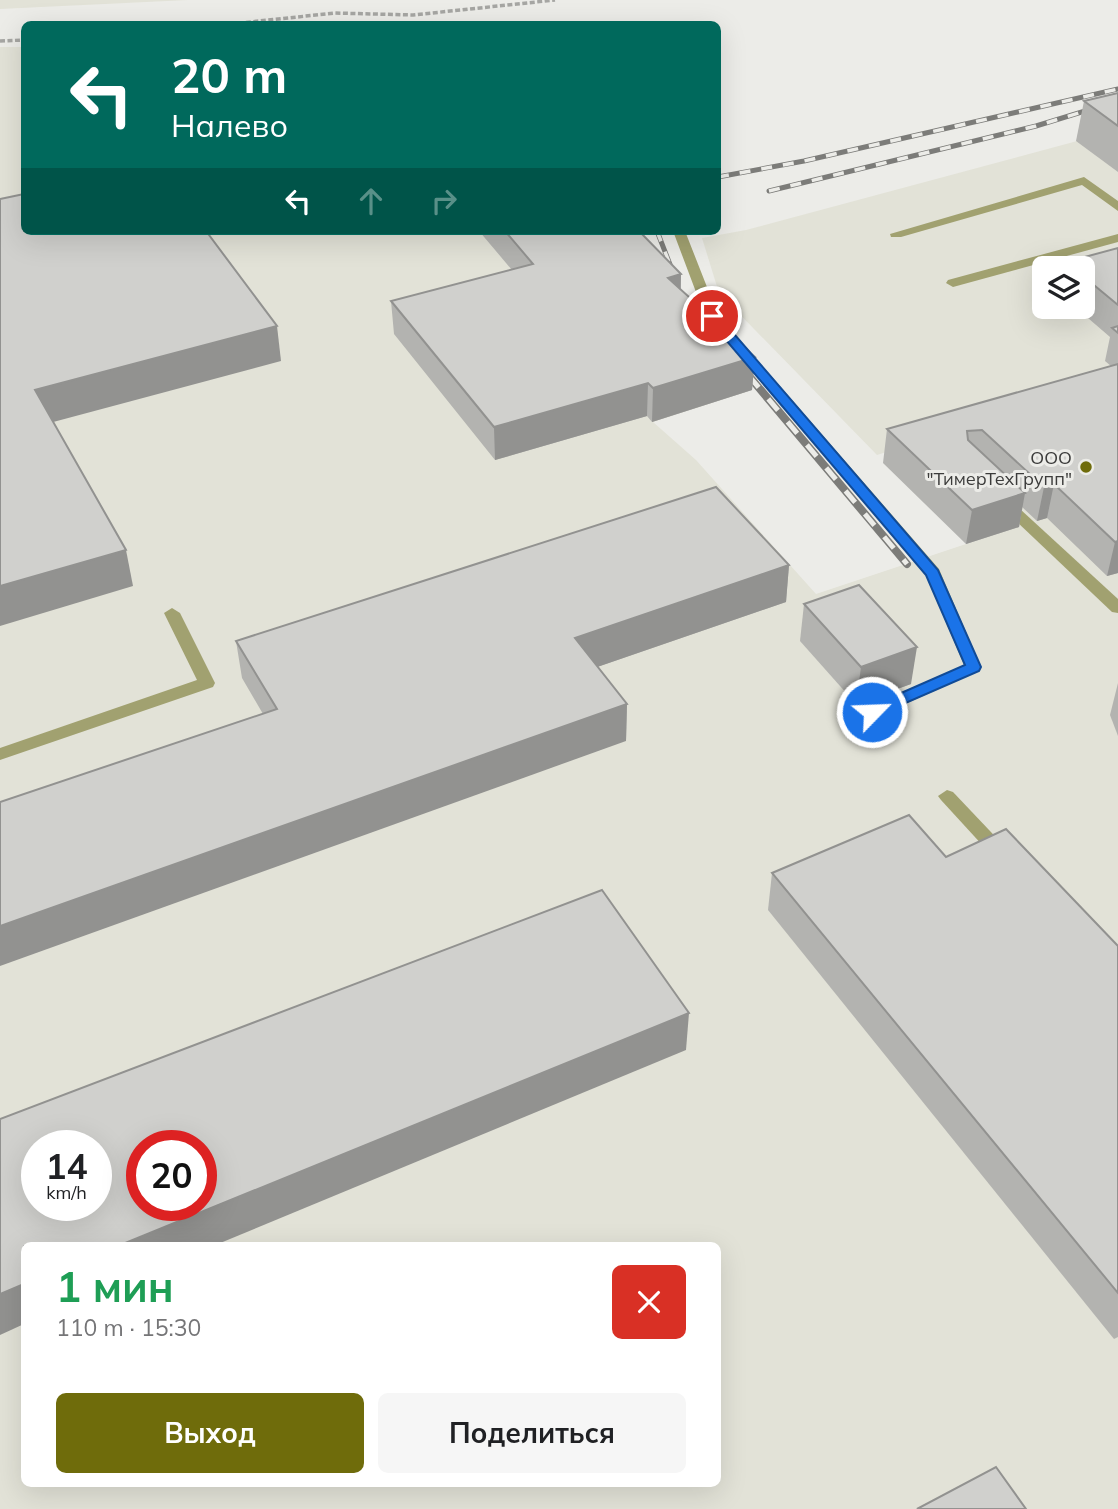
<!DOCTYPE html>
<html lang="ru">
<meta charset="utf-8">
<style>
body{margin:0;font-family:Mulish,sans-serif;background:#f6f6f6;color:#202124;height:100vh;display:flex;flex-direction:column;font-size:26px;white-space:nowrap}
*{box-sizing:border-box;margin:0}
p{font-size:23px;color:#757577}
.icon{flex:none;width:38px;height:38px;fill:none;stroke:currentColor;stroke-width:2;stroke-linecap:round;stroke-linejoin:round}
.map{position:relative;flex:1;overflow:hidden}
.details{position:absolute;left:21px;top:1242px;width:700px;height:245px;display:flex;flex-direction:column;background:#fff;border-radius:10px;box-shadow:0 7px 28px #0002}
.details>*{flex:none}
.banner{position:absolute;left:21px;top:21px;width:700px;height:214px;border-radius:10px;box-shadow:0 7px 28px #0002;background:#00695c;color:#fff;overflow:hidden}
.fabs{position:absolute;left:1032px;top:256px;display:grid;gap:14px}
.fabs a{display:grid;place-items:center;width:63px;height:63px;border-radius:10px;background:#fff;box-shadow:0 7px 28px #0002;font-size:35px}
.speed{position:absolute;left:21px;top:1130px;display:flex;gap:14px;font-size:35px;font-weight:700;text-align:center}
.speed>*{display:grid;place-content:center;width:91px;height:91px;border-radius:50%;background:#fff;box-shadow:0 7px 28px #0002;line-height:1}
.speed small{font-size:18px;font-weight:400}
.speed .limit{border:10px solid #d22;background:#fff;color:#111}
.pin{position:absolute;display:grid;place-items:center;width:60px;height:60px;color:#fff;margin:-30px;border:4px solid #fff;border-radius:50%;box-shadow:0 2px 7px #0007}
.me{position:absolute;width:77px;margin:-38px;rotate:66deg;stroke-linejoin:round;filter:drop-shadow(0 0 5px #0008)}
.turn{display:flex;align-items:center;gap:24px;height:147px;padding:0 35px;font-size:32px}
.turn .icon{width:91px;height:91px;stroke-width:2.5}
.turn b{display:block;font-size:49px;line-height:60px}
.lanes{display:flex;align-items:center;height:66px;padding:0 35px;background:#0003;justify-content:center;gap:35px;direction:ltr}
.lanes .off{opacity:.35}
.round{display:grid;place-items:center;flex:none;width:74px;height:74px;border-radius:10px;background:#f6f6f6}
.head{display:flex;align-items:center;justify-content:space-between;height:119px;padding:0 35px}
h1{font-size:42px;font-weight:700;line-height:52px;color:#1e9e55}
.action{display:flex;gap:14px;margin-top:auto;padding:14px 35px}
.action a{flex:1;height:80px;border-radius:10px;background:#6f6c0b;color:#fff;font-size:28px;font-weight:700;line-height:80px;text-align:center}
.action a+a{background:#f6f6f6;color:#202124}
.map>svg:first-child{display:block}
.built{fill:#e2e2d7;fill-rule:evenodd}
.lines{fill:none;stroke-linecap:round;stroke-linejoin:round}
.path{stroke:#a6a6a3;stroke-width:3.5;stroke-dasharray:5 2.5;stroke-linecap:butt}
.service{fill:#a1a170;fill-rule:evenodd}
.rail-far1-casing{stroke:#7c7c79;stroke-width:5}
.rail-casing{stroke:#7c7c79;stroke-width:8}
.rail-far1{stroke:#ecece8;stroke-width:3.5;stroke-dasharray:11;stroke-linecap:butt}
.rail{stroke:#ecece8;stroke-width:5;stroke-dasharray:15;stroke-linecap:butt}
.wall{fill:#b3b3b0}
.shaded-wall{fill:#929290}
.building{fill:#d0d0cd;stroke:#929290;stroke-width:2;fill-rule:evenodd}
.route{fill:#1a73e8;stroke:#114b97;stroke-width:2}
.poi-dot{fill:#6f6c0b;stroke:#ecece8;stroke-width:2.5}
.labels{text-anchor:middle;dominant-baseline:central;stroke-width:6;stroke-linejoin:round;paint-order:stroke}
.poi-label{font-size:18px;fill:#3c3c3b;stroke:#ecece8;text-anchor:end}
</style>
<div class="map">
<svg width="1118" height="1509" viewBox="0 0 1118 1509">
<rect width="100%" height="100%" fill="#ecece8"/>
<g class="built">
<path d="M 0,0 L 188,0 L 0,9 Z"/>
<path d="M 0,47 L 24,47 L 24,231 L 638,231 L 688,330 L 752,390 L 653,422 L 696,460 L 816,594 L 1002,532 L 911,444 L 877,455 L 719,293 L 702,238 L 746,230 L 1118,130 L 1118,1509 L 0,1509 ZM 1045,268 L 1083,268 L 1083,306 L 1045,306 ZM 37,1146 L 96,1146 L 96,1206 L 37,1206 ZM 142,1146 L 201,1146 L 201,1206 L 142,1206 ZM 24,1246 L 718,1246 L 718,1484 L 24,1484 Z"/>
</g>
<g class="lines">
<g class="path">
<path d="M 231,24 L 335,13 L 413,15 L 555,0"/>
<path d="M 0,41 L 24,40"/>
</g>
<g class="service">
<path d="M 1084,177 L 1118,201 L 1118,211 L 1082,185 L 901,237 L 891,237 L 890,234 Z"/>
<path d="M 673,231 L 685,231 L 718,315 L 939,569 L 981,667 L 979,671 L 878,716 L 866,716 L 863,712 L 866,708 L 964,665 L 926,575 L 705,316 Z"/>
<path d="M 1118,234 L 1118,242 L 953,287 L 946,283 L 948,280 Z"/>
<path d="M 1003,496 L 1008,498 L 1118,599 L 1118,613 L 1112,612 L 998,504 L 995,501 Z"/>
<path d="M 172,608 L 180,613 L 215,683 L 213,687 L 0,760 L 0,748 L 197,680 L 164,613 Z"/>
<path d="M 947,790 L 953,792 L 1008,850 L 1011,855 L 1008,860 L 996,860 L 941,800 L 938,796 Z"/>
</g>
<g class="rail-far1-casing">
<g id="rail-far1">
<path d="M 718,177 L 804,161 L 1118,89"/>
<path d="M 769,191 L 1036,126 L 1118,101"/>
<path d="M 657,231 L 676,280"/>
<path d="M 741,366 L 751,378"/>
</g>
</g>
<g class="rail-casing">
<path id="rail" d="M 749,376 L 907,564"/>
</g>
<use href="#rail-far1" class="rail-far1"/>
<use href="#rail" class="rail"/>
</g>
<g class="wall">
<path d="M 1118,93 L 1118,172 L 1076,141 L 1084,101 Z"/>
<path d="M 479,231 L 639,231 L 681,274 L 681,289 L 755,357 L 752,390 L 652,422 L 647,416 L 495,460 L 394,334 L 391,301 L 512,270 Z"/>
<path d="M 1118,248 L 1118,573 L 1107,576 L 1047,518 L 1037,521 L 1022,507 L 1019,527 L 966,544 L 883,463 L 887,429 L 1111,366 L 1105,361 L 1110,337 L 1074,306 L 1083,306 L 1083,268 L 1065,268 L 1066,262 Z"/>
<path d="M 789,565 L 786,602 L 597,667 L 627,704 L 626,741 L 263,714 L 242,678 L 236,641 Z"/>
<path d="M 804,604 L 911,684 L 856,704 L 800,641 Z"/>
<path d="M 1118,683 L 1118,736 L 1110,715 Z"/>
<path d="M 946,857 L 1118,946 L 1118,1337 L 1114,1339 L 768,910 L 772,873 Z"/>
</g>
<g class="shaded-wall">
<path d="M 681,274 L 680,307 L 668,278 Z"/>
<path d="M 277,326 L 281,361 L 42,425 L 35,390 Z"/>
<path d="M 755,357 L 752,390 L 652,422 L 653,388 Z"/>
<path d="M 648,383 L 647,416 L 495,460 L 494,427 Z"/>
<path d="M 1054,484 L 1047,518 L 1037,521 L 1044,487 Z"/>
<path d="M 1025,493 L 1019,527 L 966,544 L 972,510 Z"/>
<path d="M 1118,541 L 1118,573 L 1107,576 L 1115,542 Z"/>
<path d="M 126,550 L 133,586 L 0,626 L 0,586 Z"/>
<path d="M 789,565 L 786,602 L 574,675 L 575,638 Z"/>
<path d="M 917,647 L 911,684 L 856,704 L 861,667 Z"/>
<path d="M 627,704 L 626,741 L 0,966 L 0,926 Z"/>
<path d="M 689,1013 L 686,1050 L 213,1246 L 118,1246 Z"/>
<path d="M 24,1284 L 24,1324 L 0,1335 L 0,1294 Z"/>
</g>
<g class="building">
<path d="M 1118,93 L 1118,126 L 1084,101 Z"/>
<path d="M 24,194 L 24,231 L 206,231 L 277,326 L 35,390 L 126,550 L 0,586 L 0,199 Z"/>
<path d="M 505,231 L 639,231 L 681,274 L 668,278 L 755,357 L 653,388 L 648,383 L 494,427 L 391,301 L 533,264 Z"/>
<path d="M 1118,248 L 1118,305 L 1083,276 L 1083,268 L 1073,268 L 1066,262 Z"/>
<path d="M 1118,326 L 1118,333 L 1112,328 Z"/>
<path d="M 1118,364 L 1118,541 L 1115,542 L 1054,484 L 1044,487 L 982,430 L 967,431 L 968,440 L 1025,493 L 972,510 L 887,429 Z"/>
<path d="M 716,487 L 789,565 L 575,638 L 627,704 L 0,926 L 0,802 L 277,709 L 236,641 Z"/>
<path d="M 859,585 L 917,647 L 861,667 L 804,604 Z"/>
<path d="M 909,815 L 946,857 L 1006,829 L 1118,946 L 1118,1293 L 772,873 Z"/>
<path d="M 602,890 L 689,1013 L 118,1246 L 24,1246 L 24,1284 L 0,1294 L 0,1119 ZM 37,1146 L 96,1146 L 96,1206 L 37,1206 ZM 142,1146 L 201,1146 L 201,1206 L 142,1206 Z"/>
<path d="M 996,1467 L 1026,1509 L 917,1509 Z"/>
</g>
<path class="route" d="M 708,313 L 716,313 L 938,570 L 981,667 L 979,671 L 878,715 L 867,715 L 867,708 L 965,665 L 926,575 L 708,319 Z"/>
<circle class="poi-dot" cx="1086" cy="467" r="7"/>
<g class="labels">
<g class="poi-label">
<text x="1072" y="457">ООО<tspan x="1072" dy="21">"ТимерТехГрупп"</tspan></text>
</g>
</g>
</svg>
<div class="fabs">
<a><svg class="icon" aria-label="layers" viewBox="0 0 24 24"><path d="M12 4l9 5-9 5-9-5zM3 14l9 5 9-5"/></svg></a>
</div>
<div class="speed"><div>14<small>km/h</small></div><div class="limit">20</div></div>
<div class="pin" style="left:712px;top:316px;background:#d93025"><svg class="icon" aria-label="arrive" viewBox="0 0 24 24"><path d="M6 21V4h12l-3 4 3 4H6"/></svg></div>
<svg class="me" style="left:872px;top:712px" viewBox="-20 -20 40 40"><circle r="17" fill="#1a73e8" stroke="#fff" stroke-width="3"/><path d="M0-11L8 9 0 5-8 9z" fill="#fff"/></svg>
<div class="banner">
<div class="turn"><svg class="icon" aria-label="left" viewBox="0 0 24 24"><path d="M17 20v-9H6M10 6l-5 5 5 5"/></svg><div><b>20 m</b>Налево</div></div>
<div class="lanes"><svg class="icon" aria-label="left" viewBox="0 0 24 24"><path d="M17 20v-9H6M10 6l-5 5 5 5"/></svg><svg class="icon off" aria-label="ahead" viewBox="0 0 24 24"><path d="M12 20V5M6 11l6-6 6 6"/></svg><svg class="icon off" aria-label="right" viewBox="0 0 24 24"><path d="M7 20v-9h11M14 6l5 5-5 5"/></svg></div>
</div>
<section class="details">
<div class="head"><div><h1>1 мин</h1><p>110 m · 15:30</p></div><a class="round" style="background:#d93025;color:#fff"><svg class="icon" aria-label="close" viewBox="0 0 24 24"><path d="M6 6l12 12M18 6L6 18"/></svg></a></div>
<div class="action"><a>Выход</a><a>Поделиться</a></div>
</section>
</div>
